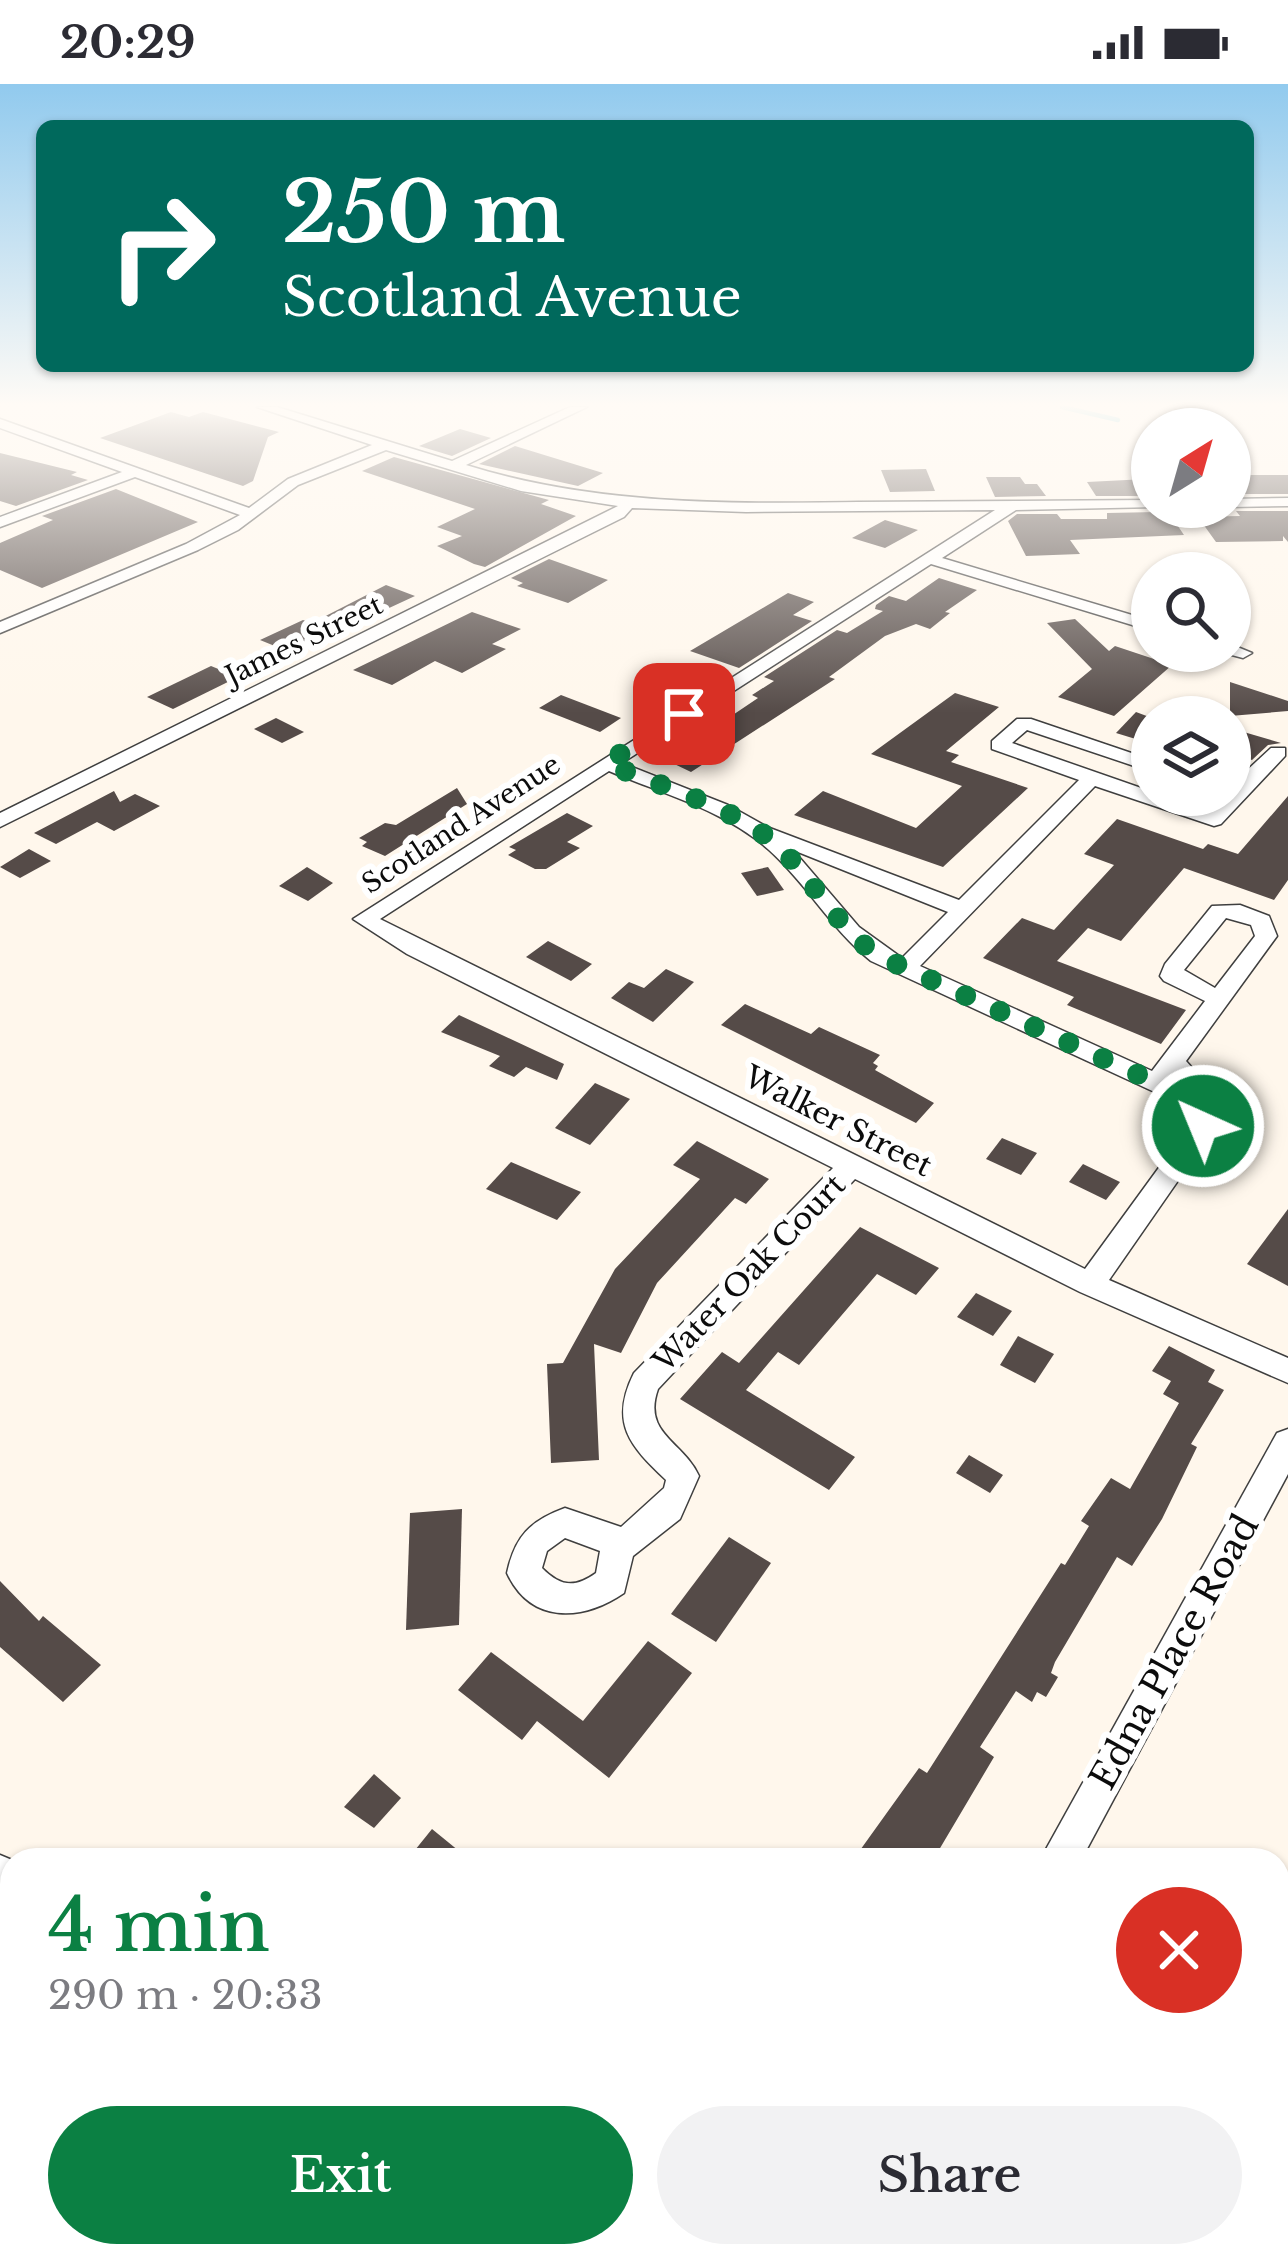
<!DOCTYPE html>
<meta charset="utf-8">
<style>
body{margin:0;font-family:"Libre Baskerville",serif;background:#f2f2f3;color:#2b2b33;height:100vh;display:flex;flex-direction:column;font-size:45px;white-space:nowrap}
*{box-sizing:border-box;margin:0}
p{font-size:39px;color:#7c7c81}
.icon{flex:none;width:66px;height:66px;fill:none;stroke:currentColor;stroke-width:2;stroke-linecap:round;stroke-linejoin:round}
.map{position:relative;flex:1;overflow:hidden}
.sheet{position:absolute;left:0px;top:1764px;width:1290px;height:420px;display:flex;flex-direction:column;background:#fff;border-radius:36px 36px 0 0;box-shadow:0 3px 9px #0004}
.sheet>*{flex:none}
.hud{position:absolute;left:36px;top:36px;width:1218px;height:252px;border-radius:18px;box-shadow:0 3px 9px #0004;background:#00695c;color:#fff;overflow:hidden}
.needle{width:78px;rotate:37deg}
.buttons{position:absolute;left:1131px;top:324px;display:grid;gap:24px}
.buttons a{display:grid;place-items:center;width:120px;height:120px;border-radius:50%;background:#fff;box-shadow:0 3px 9px #0004;font-size:60px}
.pin{position:absolute;display:grid;place-items:center;width:102px;height:102px;color:#fff;margin:-51px;border-radius:24px;box-shadow:0 6px 18px #0006}
.me{position:absolute;width:132px;margin:-66px;rotate:316deg;stroke-linejoin:round;filter:drop-shadow(0 0 9px #0008)}
.turn{display:flex;align-items:center;gap:42px;height:252px;padding:0 48px;font-size:54px}
.turn .icon{width:156px;height:156px;stroke-width:2.5}
.turn b{display:block;font-size:84px;line-height:102px}
.round{display:grid;place-items:center;flex:none;width:126px;height:126px;border-radius:63px;background:#f2f2f3}
.head{display:flex;align-items:center;justify-content:space-between;height:204px;padding:0 48px}
h1{font-size:72px;font-weight:600;line-height:90px;color:#0b8043}
.primary-button{display:flex;gap:24px;margin-top:auto;padding:24px 48px}
.primary-button a{flex:1;height:138px;border-radius:72px;background:#0b8043;color:#fff;font-size:48px;font-weight:600;line-height:138px;text-align:center}
.primary-button a+a{background:#f2f2f3;color:#2b2b33}
.status{display:flex;justify-content:space-between;align-items:center;height:84px;padding:0 60px;background:#fff;direction:ltr}
.status svg{height:33px;fill:currentColor}
.map>svg:first-child{display:block}
.lines{fill:none;stroke-linecap:round;stroke-linejoin:round}
.stream{stroke:#35b5d0;stroke-width:4.5}
.building{fill:#554b48}
.minor-casing{stroke:#3f3f3f;stroke-width:3}
.minor{fill:#fff;fill-rule:evenodd}
.route{stroke:#0b8043;stroke-width:21;stroke-dasharray:0 37.8}
.labels{text-anchor:middle;dominant-baseline:central;stroke-width:12;stroke-linejoin:round;paint-order:stroke}
.far-street-label{font-size:27px;fill:#0c0c0c;stroke:#fff}
.street-label{font-size:30px;fill:#0c0c0c;stroke:#fff}
.near-street-label{font-size:36px;fill:#0c0c0c;stroke:#fff}
</style>
<div class="status"><b>20:29</b><svg viewBox="0 0 49 12"><path d="M0 12V9h3v3zM5 12V6h3v6zM10 12V3h3v9zM15 12V0h3v12zM26 1h20v11H26zM47 4h2v5h-2z"/></svg></div>
<div class="map">
<svg width="1288" height="2184" viewBox="0 0 1288 2184">
<rect width="100%" height="100%" fill="#fff7ec"/>
<g class="lines">
<path class="stream" d="M 1062,323 L 1118,336"/>
</g>
<g class="building">
<path d="M 171,328 L 189,333 L 203,328 L 279,348 L 268,353 L 253,397 L 243,402 L 100,354 Z"/>
<path d="M 460,345 L 491,354 L 452,372 L 419,362 Z"/>
<path d="M 515,362 L 603,389 L 578,402 L 479,380 Z"/>
<path d="M 0,369 L 77,388 L 71,391 L 88,396 L 16,422 L 0,417 Z"/>
<path d="M 394,373 L 549,416 L 541,420 L 576,432 L 485,483 L 474,480 L 437,462 L 462,452 L 437,443 L 475,425 L 362,387 Z"/>
<path d="M 926,385 L 935,407 L 890,408 L 881,386 Z"/>
<rect x="1230" y="391" width="58" height="19"/>
<path d="M 986,393 L 1020,393 L 1025,400 L 1037,400 L 1046,412 L 995,413 Z"/>
<path d="M 1146,395 L 1152,412 L 1096,412 L 1087,398 Z"/>
<path d="M 116,405 L 198,438 L 42,504 L 0,486 L 0,459 L 53,436 L 42,432 Z"/>
<path d="M 1165,423 L 1184,451 L 1070,456 L 1080,470 L 1026,472 L 1008,437 L 1017,430 L 1057,430 L 1061,435 L 1107,435 L 1107,429 L 1157,428 Z"/>
<path d="M 1236,427 L 1288,427 L 1288,458 L 1283,452 L 1283,457 L 1216,458 L 1198,433 L 1240,432 Z"/>
<path d="M 885,436 L 918,446 L 885,464 L 852,454 Z"/>
<path d="M 549,475 L 608,496 L 568,519 L 517,502 L 523,499 L 511,494 Z"/>
<path d="M 939,494 L 977,506 L 945,528 L 950,529 L 930,545 L 916,540 L 885,552 L 829,593 L 835,595 L 691,688 L 666,676 L 758,614 L 752,611 L 774,597 L 764,593 L 837,546 L 847,549 L 883,527 L 875,525 L 876,521 L 889,512 L 906,517 Z"/>
<path d="M 386,501 L 415,512 L 292,569 L 260,556 L 303,536 L 312,539 Z"/>
<path d="M 788,509 L 814,518 L 793,531 L 812,537 L 739,584 L 690,567 Z"/>
<path d="M 472,528 L 521,545 L 492,560 L 506,565 L 462,589 L 435,577 L 392,601 L 353,586 Z"/>
<path d="M 1075,535 L 1109,567 L 1115,562 L 1172,581 L 1114,632 L 1058,613 L 1092,585 L 1047,539 Z"/>
<path d="M 211,582 L 238,593 L 173,625 L 147,613 Z"/>
<path d="M 1230,598 L 1288,617 L 1288,627 L 1230,632 Z"/>
<path d="M 955,609 L 999,623 L 946,667 L 959,671 L 951,678 L 1028,704 L 943,783 L 794,731 L 823,707 L 916,744 L 962,702 L 871,670 Z"/>
<path d="M 561,611 L 621,634 L 600,648 L 539,624 Z"/>
<path d="M 1136,628 L 1152,634 L 1152,660 L 1116,649 Z"/>
<path d="M 276,634 L 304,648 L 282,659 L 254,645 Z"/>
<path d="M 1230,644 L 1281,659 L 1268,661 L 1252,676 L 1230,669 Z"/>
<path d="M 457,704 L 467,720 L 385,772 L 362,762 L 367,758 L 359,754 L 385,739 L 396,741 Z"/>
<path d="M 114,707 L 120,718 L 135,710 L 160,722 L 114,747 L 97,738 L 56,760 L 34,749 Z"/>
<path d="M 1288,712 L 1288,796 L 1274,816 L 1184,784 L 1121,857 L 1088,844 L 1057,877 L 1186,926 L 1161,960 L 1067,921 L 1074,913 L 983,874 L 1022,834 L 1054,846 L 1114,781 L 1084,770 L 1117,735 L 1203,765 L 1208,760 L 1238,770 Z"/>
<path d="M 567,729 L 593,742 L 567,758 L 580,764 L 546,785 L 535,785 L 508,771 L 516,766 L 509,763 Z"/>
<path d="M 29,765 L 51,777 L 20,794 L 0,783 Z"/>
<path d="M 307,783 L 333,799 L 308,817 L 279,802 Z"/>
<path d="M 768,783 L 784,806 L 757,812 L 741,789 Z"/>
<path d="M 548,857 L 592,880 L 571,897 L 526,873 Z"/>
<path d="M 666,885 L 694,898 L 653,938 L 611,914 L 629,898 L 644,904 Z"/>
<path d="M 745,920 L 811,950 L 819,943 L 880,971 L 873,979 L 878,982 L 875,986 L 934,1019 L 916,1039 L 721,941 Z"/>
<path d="M 459,931 L 564,980 L 557,996 L 526,983 L 514,993 L 489,982 L 500,972 L 441,948 Z"/>
<path d="M 595,999 L 630,1015 L 590,1061 L 555,1044 Z"/>
<path d="M 1002,1054 L 1037,1069 L 1021,1091 L 986,1075 Z"/>
<path d="M 697,1057 L 769,1095 L 746,1120 L 735,1114 L 657,1199 L 621,1269 L 594,1260 L 599,1376 L 551,1379 L 547,1280 L 563,1279 L 615,1185 L 700,1095 L 673,1081 Z"/>
<path d="M 511,1078 L 581,1108 L 557,1136 L 486,1105 Z"/>
<path d="M 1083,1080 L 1120,1098 L 1106,1116 L 1069,1098 Z"/>
<path d="M 1288,1125 L 1288,1202 L 1247,1180 Z"/>
<path d="M 860,1143 L 939,1184 L 916,1211 L 877,1190 L 799,1281 L 778,1268 L 746,1306 L 855,1373 L 829,1406 L 680,1315 L 722,1268 L 739,1279 Z"/>
<path d="M 976,1209 L 1012,1227 L 993,1252 L 957,1233 Z"/>
<path d="M 1018,1252 L 1054,1270 L 1035,1299 L 1000,1281 Z"/>
<path d="M 1169,1262 L 1215,1286 L 1208,1298 L 1224,1306 L 1191,1360 L 1197,1363 L 1162,1435 L 1132,1482 L 1117,1473 L 1055,1578 L 1051,1589 L 1058,1593 L 1046,1613 L 1037,1608 L 1032,1618 L 1016,1607 L 980,1663 L 994,1673 L 933,1776 L 853,1776 L 919,1684 L 927,1689 L 1061,1479 L 1065,1481 L 1089,1442 L 1081,1437 L 1111,1394 L 1130,1405 L 1179,1319 L 1163,1310 L 1171,1297 L 1152,1287 Z"/>
<path d="M 969,1371 L 1003,1391 L 990,1409 L 956,1389 Z"/>
<path d="M 462,1425 L 459,1541 L 406,1546 L 410,1429 Z"/>
<path d="M 729,1453 L 771,1479 L 716,1558 L 671,1530 Z"/>
<path d="M 0,1497 L 39,1537 L 43,1532 L 101,1581 L 63,1618 L 0,1563 Z"/>
<path d="M 648,1557 L 692,1589 L 609,1694 L 537,1637 L 522,1656 L 458,1606 L 491,1568 L 583,1637 Z"/>
<path d="M 374,1690 L 401,1714 L 374,1744 L 344,1723 Z"/>
<path d="M 432,1745 L 470,1776 L 407,1776 Z"/>
</g>
<g class="lines">
<g class="minor-casing">
<g id="minor">
<path d="M 257,323 L 277,323 L 452,377 L 570,323 L 587,323 L 466,381 C 594,421 725,420 858,418 C 956,417 1054,417 1152,416 L 1152,423 L 1157,423 L 1016,426 L 942,474 L 1152,537 L 1152,547 L 931,480 L 622,679 L 728,721 L 767,743 L 959,816 L 1079,696 L 992,665 L 992,657 L 1017,635 L 1031,635 L 1152,676 L 1152,688 L 1027,646 L 1012,659 L 1210,728 L 1222,711 L 1230,711 L 1230,702 L 1271,664 L 1285,664 L 1285,672 L 1221,740 L 1214,742 L 1095,702 L 920,882 L 1152,987 L 1205,917 L 1164,897 L 1160,892 L 1165,880 L 1212,822 L 1240,821 L 1269,832 L 1277,852 L 1186,977 L 1211,1005 L 1216,1042 L 1109,1196 L 1288,1274 L 1288,1299 L 1080,1208 L 855,1095 L 658,1305 C 642,1350 683,1357 699,1392 L 680,1435 L 633,1472 L 624,1509 C 583,1537 531,1541 507,1489 C 515,1452 530,1437 565,1424 L 621,1443 L 664,1404 L 666,1396 C 630,1362 609,1339 634,1289 L 833,1084 L 407,870 L 353,835 L 995,426 L 746,428 L 632,424 L 624,433 L 0,743 L 0,729 L 618,422 L 521,407 L 386,366 L 298,401 L 238,446 L 198,466 L 0,549 L 0,538 L 186,460 L 240,431 L 135,393 L 0,443 L 0,433 L 122,388 L 0,344 L 0,335 L 249,424 L 288,395 L 372,361 ZM 609,687 C 663,710 725,726 769,766 C 807,800 831,845 871,877 L 1174,1017 L 1190,1041 L 1085,1185 L 380,835 ZM 793,766 L 948,828 L 902,874 L 859,843 ZM 1226,834 L 1251,841 L 1255,852 L 1215,904 L 1184,886 ZM 565,1454 L 600,1467 L 596,1489 C 575,1504 561,1503 542,1484 L 547,1467 Z"/>
<path d="M 1288,414 L 1288,422 L 1230,423 L 1228,423 L 1230,415 Z"/>
<path d="M 1230,560 L 1252,569 L 1243,574 L 1224,569 L 1230,567 Z"/>
<path d="M 1288,1345 L 1288,1390 L 1081,1776 L 1040,1776 L 1277,1349 Z"/>
<path d="M 0,1771 L 12,1776 L 12,1825 L 0,1820 Z"/>
<path d="M 311,2172 L 362,2172 L 367,2184 L 316,2184 Z"/>
<path d="M 820,2172 L 867,2172 L 862,2184 L 815,2184 Z"/>
<path d="M 1191,2172 L 1247,2172 L 1252,2184 L 1196,2184 Z"/>
</g>
</g>
<use href="#minor" class="minor"/>
</g>
<linearGradient id="sky" x2="0" y2="1"><stop stop-color="#91caee"/><stop offset="0.51" stop-color="#fffbf6"/><stop offset="1" stop-color="#fffbf6" stop-opacity="0"/></linearGradient>
<rect width="1288" height="629" fill="url(#sky)"/>
<g class="lines">
<path class="route" d="M 684,630 L 606,679 C 658,702 739,724 780,764 C 816,799 837,844 879,872 L 1183,1011 L 1199,1026 L 1203,1042"/>
</g>
<g class="labels">
<g class="far-street-label">
<text transform="translate(304 556) rotate(-26)">James Street</text>
<text transform="translate(461 740) rotate(-33)">Scotland Avenue</text>
</g>
<g class="street-label">
<text transform="translate(838 1037) rotate(27)">Walker Street</text>
<text transform="translate(749 1189) rotate(-46)">Water Oak Court</text>
</g>
<g class="near-street-label">
<text transform="translate(1174 1568) rotate(-61)">Edna Place Road</text>
</g>
</g>
</svg>
<div class="buttons">
<a><svg class="needle" viewBox="-14 -14 28 28"><path d="M0-13l5 13h-10z" fill="#e53935"/><path d="M0 13l5-13h-10z" fill="#7c7c81"/></svg></a>
<a><svg class="icon" aria-label="search" viewBox="0 0 24 24"><circle cx="10" cy="10" r="6"/><path d="M15 15l6 6"/></svg></a>
<a><svg class="icon" aria-label="layers" viewBox="0 0 24 24"><path d="M12 4l9 5-9 5-9-5zM3 14l9 5 9-5"/></svg></a>
</div>
<div class="pin" style="left:684px;top:630px;background:#d93025"><svg class="icon" aria-label="arrive" viewBox="0 0 24 24"><path d="M6 21V4h12l-3 4 3 4H6"/></svg></div>
<svg class="me" style="left:1203px;top:1042px" viewBox="-20 -20 40 40"><circle r="17" fill="#0b8043" stroke="#fff" stroke-width="3"/><path d="M0-11L8 9 0 5-8 9z" fill="#fff"/></svg>
<div class="hud">
<div class="turn"><svg class="icon" aria-label="right" viewBox="0 0 24 24"><path d="M7 20v-9h11M14 6l5 5-5 5"/></svg><div><b>250 m</b>Scotland Avenue</div></div>
</div>
<section class="sheet">
<div class="head"><div><h1>4 min</h1><p>290 m · 20:33</p></div><a class="round" style="background:#d93025;color:#fff"><svg class="icon" aria-label="close" viewBox="0 0 24 24"><path d="M6 6l12 12M18 6L6 18"/></svg></a></div>
<div class="primary-button"><a>Exit</a><a>Share</a></div>
</section>
</div>
